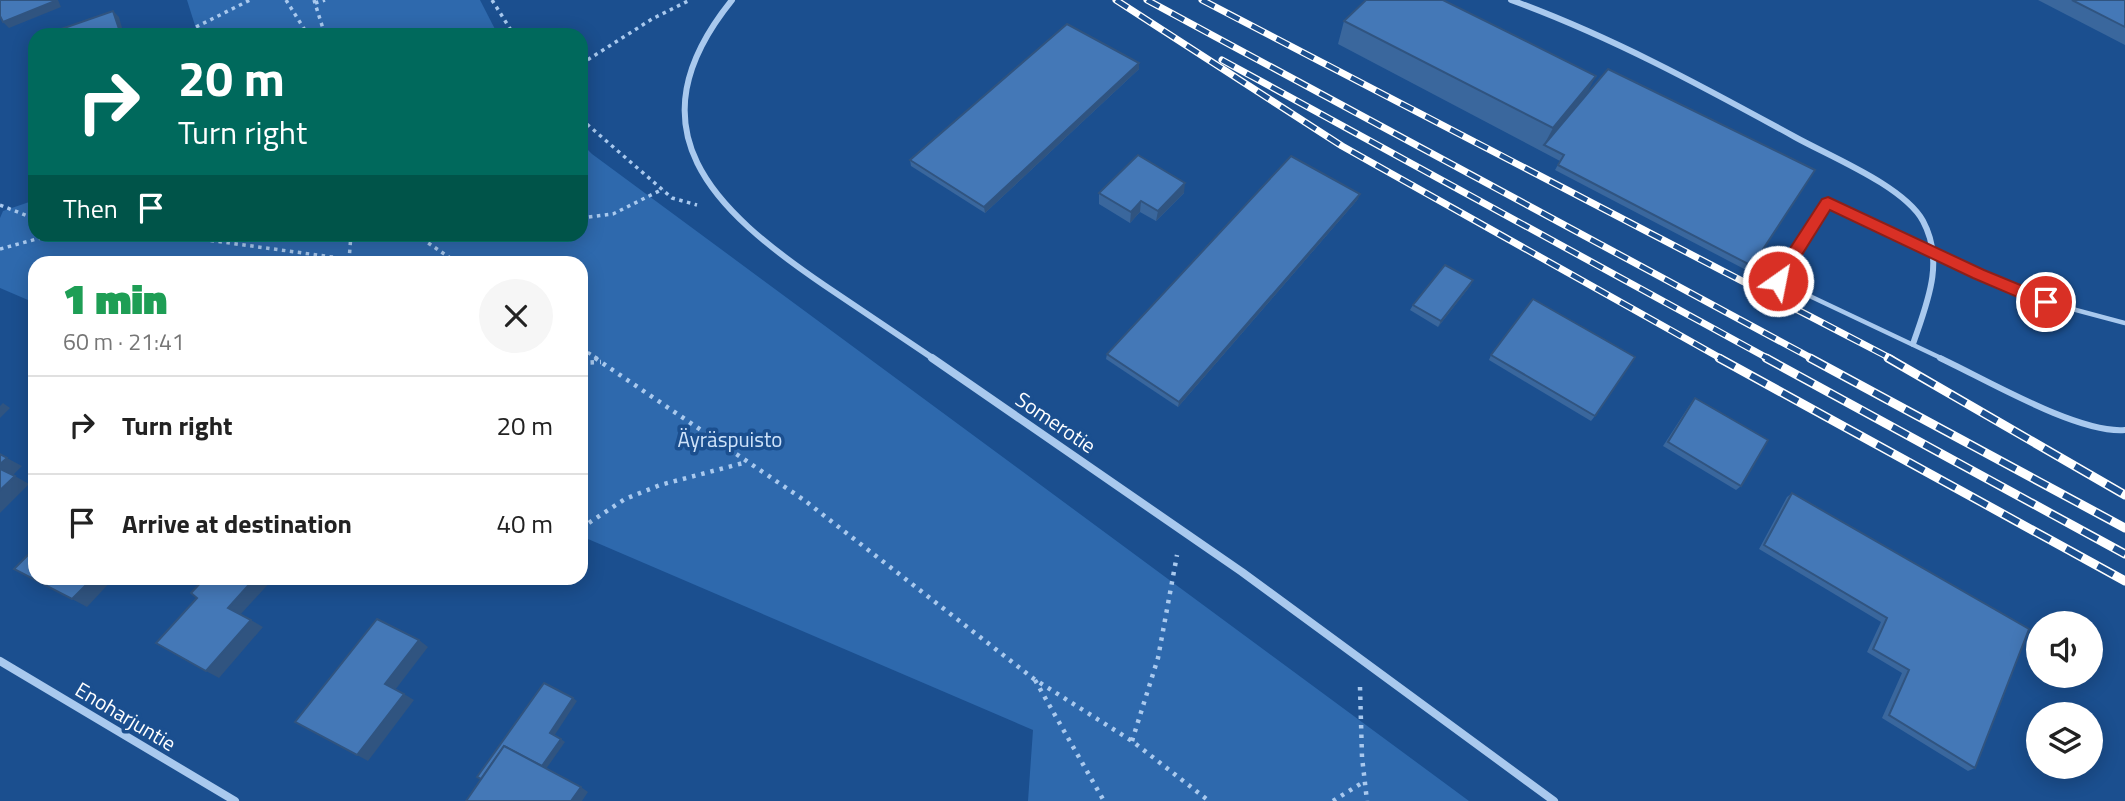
<!DOCTYPE html>
<meta charset="utf-8">
<style>
body{margin:0;font-family:"Titillium Web",sans-serif;background:#f6f6f6;color:#222;height:100vh;display:flex;flex-direction:column;font-size:26px;white-space:nowrap}
*{box-sizing:border-box;margin:0}
p{font-size:23px;color:#767676}
.icon{flex:none;width:38px;height:38px;fill:none;stroke:currentColor;stroke-width:2;stroke-linecap:round;stroke-linejoin:round}
.map{position:relative;flex:1;overflow:hidden}
.details{position:absolute;left:28px;top:256px;width:560px;height:329px;display:flex;flex-direction:column;background:#fff;border-radius:21px;box-shadow:0 4px 18px #0003}
.details>*{flex:none}
.banner{position:absolute;left:28px;top:28px;width:560px;height:214px;border-radius:21px;box-shadow:0 4px 18px #0003;background:#00695c;color:#fff;overflow:hidden}
.tools{position:absolute;left:2026px;top:611px;display:grid;gap:14px}
.tools a{display:grid;place-items:center;width:77px;height:77px;border-radius:50%;background:#fff;box-shadow:0 4px 18px #0003;font-size:35px}
.pin{position:absolute;display:grid;place-items:center;width:60px;height:60px;color:#fff;margin:-30px;border:4px solid #fff;border-radius:50%;box-shadow:0 2px 7px #0007}
.me{position:absolute;width:77px;margin:-38px;rotate:33deg;stroke-linejoin:round;filter:drop-shadow(0 0 5px #0008)}
.turn{display:flex;align-items:center;gap:24px;height:147px;padding:0 35px;font-size:32px}
.turn .icon{width:91px;height:91px;stroke-width:2.5}
.turn b{display:block;font-size:49px;line-height:60px}
.then{display:flex;align-items:center;height:66px;padding:0 35px;background:#0003;gap:14px;font-size:26px}
.round{display:grid;place-items:center;flex:none;width:74px;height:74px;border-radius:37px;background:#f6f6f6}
.headline{display:flex;align-items:center;justify-content:space-between;height:119px;padding:0 35px}
h1{font-size:42px;font-weight:800;line-height:52px;color:#1e9e55}
ul{padding:0;list-style:none}
li{display:flex;align-items:center;gap:21px;height:98px;padding:0 35px;border-top:2px solid #e0e0e0}
li div{flex:1}
li b{display:block;font-size:26px}
li em{font-style:normal}
.map>svg:first-child{display:block}
.green{fill:#2e69ad}
.lines{fill:none;stroke-linecap:round;stroke-linejoin:round}
.path-far1{stroke:#a9c9ee;stroke-width:3.5;stroke-dasharray:3.5 4.5;stroke-linecap:butt}
.path{stroke:#a9c9ee;stroke-width:4.5;stroke-dasharray:3.5 6;stroke-linecap:butt}
.lane-far1{stroke:#a9c9ee;stroke-width:4.5}
.lane{stroke:#a9c9ee;stroke-width:6}
.street-far1{stroke:#a9c9ee;stroke-width:6}
.street{stroke:#a9c9ee;stroke-width:8}
.rail-far1-casing{stroke:#fff;stroke-width:7}
.rail-casing{stroke:#fff;stroke-width:9}
.rail-far1{stroke:#1b4f8f;stroke-width:4.5;stroke-dasharray:14;stroke-linecap:butt}
.rail{stroke:#1b4f8f;stroke-width:6;stroke-dasharray:18;stroke-linecap:butt}
.wall{fill:#3a679d}
.shaded-wall{fill:#305480}
.building{fill:#4478b7;stroke:#305480;stroke-width:2}
.route{fill:#d93025;stroke:#8d1f18;stroke-width:2}
.labels{text-anchor:middle;dominant-baseline:central;stroke-width:7;stroke-linejoin:round;paint-order:stroke}
.street-label{font-size:21px;fill:#fff;stroke:#1b4f8f}
.park-label{font-size:21px;fill:#cfe3fa;stroke:#1b4f8f}
</style>
<div class="map">
<svg width="2125" height="801" viewBox="0 0 2125 801">
<rect width="100%" height="100%" fill="#1b4f8f"/>
<g class="green">
<path d="M 187,0 L 480,0 L 498,35 L 198,35 Z"/>
<path d="M 581,143 L 592,154 L 1469,801 L 1028,801 L 1033,730 L 581,536 L 581,262 L 35,262 L 35,303 L 0,288 L 0,218 L 3,211 L 35,200 L 35,234 L 581,234 Z"/>
</g>
<g class="lines">
<g class="path-far1">
<path d="M 286,0 L 308,35"/>
<path d="M 314,0 L 325,35"/>
<path d="M 492,0 L 514,35"/>
<path d="M 315,3 L 325,0"/>
<path d="M 196,27 L 250,0"/>
<path d="M 581,64 L 652,19 L 690,0"/>
<path d="M 581,119 L 672,198 L 697,205"/>
<path d="M 0,205 L 35,219"/>
<path d="M 581,218 L 613,214 L 663,189"/>
<path d="M 163,234 L 369,262"/>
<path d="M 415,234 L 456,262"/>
<path d="M 0,249 L 55,234"/>
<path d="M 349,261 L 351,234"/>
<path d="M 581,348 L 598,359"/>
</g>
<g class="path">
<path d="M 595,358 L 804,500 L 1034,679 L 1132,741 L 1209,801"/>
<path d="M 581,363 L 601,362"/>
<path d="M 581,528 L 625,499 L 660,485 L 747,462"/>
<path d="M 1035,680 L 1104,801"/>
<path d="M 1360,687 L 1362,757 L 1367,801"/>
<path d="M 1132,741 L 1158,658 L 1177,555"/>
<path d="M 1333,801 L 1365,781"/>
</g>
<path class="lane-far1" d="M 1943,359 L 1778,281 L 1827,203 L 1978,274 L 2046,302 L 2125,323"/>
<path class="lane" d="M 1940,358 C 1985,379 2078,434 2125,430"/>
<g class="street-far1">
<path d="M 732,0 C 627,130 714,210 824,285 C 861,310 898,335 934,359"/>
<path d="M 1511,0 C 1610,36 1702,86 1795,137 C 1829,156 1904,186 1923,221 C 1945,262 1927,303 1913,344"/>
</g>
<g class="street">
<path d="M 932,358 L 1242,572 L 1554,801"/>
<path d="M 0,661 L 235,801"/>
</g>
<g class="rail-far1-casing">
<g id="rail-far1">
<path d="M 1116,0 L 1342,146 L 1722,359"/>
<path d="M 1147,0 L 1813,359"/>
<path d="M 1202,0 L 1892,359"/>
<path d="M 1222,60 L 1769,359"/>
</g>
</g>
<g class="rail-casing">
<g id="rail">
<path d="M 1719,358 L 2125,581"/>
<path d="M 1766,358 L 2125,554"/>
<path d="M 1810,358 L 2125,528"/>
<path d="M 1888,358 L 2125,495"/>
</g>
</g>
<use href="#rail-far1" class="rail-far1"/>
<use href="#rail" class="rail"/>
</g>
<g class="wall">
<path d="M 2038,0 L 2125,0 L 2125,45 Z"/>
<path d="M 1344,21 L 1585,97 L 1752,266 L 1748,271 L 1555,170 L 1560,161 L 1338,44 Z"/>
<path d="M 1139,63 L 1139,69 L 985,213 L 911,166 L 910,160 Z"/>
<path d="M 1099,193 L 1184,193 L 1156,221 L 1140,212 L 1130,223 L 1099,204 Z"/>
<path d="M 1358,199 L 1178,407 L 1106,359 L 1107,354 Z"/>
<path d="M 1473,280 L 1470,286 L 1438,327 L 1410,310 L 1413,305 Z"/>
<path d="M 1491,355 L 1595,416 L 1591,421 L 1489,360 Z"/>
<path d="M 1695,398 L 1741,486 L 1736,490 L 1663,446 L 1691,403 Z"/>
<path d="M 1792,493 L 2029,629 L 1975,768 L 1968,771 L 1882,718 L 1902,673 L 1867,652 L 1881,622 L 1759,549 L 1787,497 Z"/>
</g>
<g class="shaded-wall">
<path d="M 55,0 L 58,0 L 61,7 L 9,28 L 3,22 Z"/>
<path d="M 113,11 L 119,17 L 124,35 L 121,35 Z"/>
<path d="M 1139,63 L 1139,69 L 985,213 L 984,207 Z"/>
<path d="M 1596,76 L 1584,99 L 1544,145 L 1553,128 Z"/>
<path d="M 1185,183 L 1184,193 L 1156,221 L 1158,211 Z"/>
<path d="M 1360,194 L 1358,199 L 1178,407 L 1179,402 Z"/>
<path d="M 1141,201 L 1140,212 L 1130,223 L 1131,212 Z"/>
<path d="M 1473,280 L 1470,286 L 1438,327 L 1441,321 Z"/>
<path d="M 3,403 L 10,408 L 0,418 L 0,406 Z"/>
<path d="M 7,458 L 22,466 L 12,476 L 0,469 L 0,464 Z"/>
<path d="M 15,476 L 29,484 L 0,513 L 0,490 Z"/>
<path d="M 93,578 L 114,578 L 87,607 L 72,599 Z"/>
<path d="M 255,578 L 274,578 L 240,615 L 228,608 Z"/>
<path d="M 251,620 L 263,627 L 219,678 L 206,671 Z"/>
<path d="M 419,640 L 428,647 L 395,690 L 385,684 Z"/>
<path d="M 404,694 L 414,700 L 368,761 L 357,755 Z"/>
<path d="M 573,698 L 577,701 L 554,736 L 550,733 Z"/>
<path d="M 561,739 L 565,742 L 546,769 L 542,766 Z"/>
<path d="M 581,787 L 588,792 L 582,801 L 571,801 Z"/>
</g>
<g class="building">
<path d="M 0,0 L 55,0 L 55,1 L 3,22 L 0,16 Z"/>
<path d="M 1366,0 L 1443,0 L 1596,76 L 1553,128 L 1344,21 Z"/>
<path d="M 2072,0 L 2125,0 L 2125,27 Z"/>
<path d="M 113,11 L 121,35 L 44,35 Z"/>
<path d="M 1067,24 L 1139,63 L 984,207 L 910,160 Z"/>
<path d="M 1608,69 L 1815,170 L 1752,266 L 1558,165 L 1564,155 L 1544,145 Z"/>
<path d="M 1138,155 L 1185,183 L 1158,211 L 1141,201 L 1131,212 L 1099,193 Z"/>
<path d="M 1291,156 L 1360,194 L 1179,402 L 1107,354 Z"/>
<path d="M 1445,265 L 1473,280 L 1441,321 L 1413,305 Z"/>
<path d="M 1533,299 L 1635,357 L 1595,416 L 1491,355 Z"/>
<path d="M 1695,398 L 1768,440 L 1741,486 L 1668,442 Z"/>
<path d="M 0,454 L 7,458 L 0,464 Z"/>
<path d="M 0,469 L 15,476 L 0,490 Z"/>
<path d="M 1792,493 L 2029,629 L 1975,768 L 1889,715 L 1909,670 L 1873,649 L 1887,618 L 1764,545 Z"/>
<path d="M 35,548 L 35,578 L 93,578 L 72,599 L 14,569 Z"/>
<path d="M 205,578 L 255,578 L 228,608 L 251,620 L 206,671 L 156,643 L 197,598 L 191,593 Z"/>
<path d="M 377,619 L 419,640 L 385,684 L 404,694 L 357,755 L 295,722 Z"/>
<path d="M 544,683 L 573,698 L 550,733 L 561,739 L 542,766 L 504,746 L 481,779 L 477,777 Z"/>
<path d="M 504,746 L 581,787 L 571,801 L 466,801 Z"/>
</g>
<path class="route" d="M 1828,197 L 1984,270 L 2052,298 L 2054,302 L 2052,307 L 2041,307 L 1973,278 L 1830,210 L 1783,285 L 1772,285 L 1770,281 L 1772,276 L 1822,199 Z"/>
<g class="labels">
<g class="street-label">
<text transform="translate(1056 422) rotate(34)">Somerotie</text>
<text transform="translate(126 716) rotate(31)">Enoharjuntie</text>
</g>
<g class="park-label">
<text x="730" y="439">Äyräspuisto</text>
</g>
</g>
</svg>
<div class="tools">
<a><svg class="icon" aria-label="sound" viewBox="0 0 24 24"><path d="M4 9h4l5-4v14l-5-4H4zM17 9q2 3 0 6"/></svg></a>
<a><svg class="icon" aria-label="layers" viewBox="0 0 24 24"><path d="M12 4l9 5-9 5-9-5zM3 14l9 5 9-5"/></svg></a>
</div>
<div class="pin" style="left:2046px;top:302px;background:#d93025"><svg class="icon" aria-label="arrive" viewBox="0 0 24 24"><path d="M6 21V4h12l-3 4 3 4H6"/></svg></div>
<svg class="me" style="left:1778px;top:281px" viewBox="-20 -20 40 40"><circle r="17" fill="#d93025" stroke="#fff" stroke-width="3"/><path d="M0-11L8 9 0 5-8 9z" fill="#fff"/></svg>
<div class="banner">
<div class="turn"><svg class="icon" aria-label="right" viewBox="0 0 24 24"><path d="M7 20v-9h11M14 6l5 5-5 5"/></svg><div><b>20 m</b>Turn right</div></div>
<div class="then">Then<svg class="icon" aria-label="arrive" viewBox="0 0 24 24"><path d="M6 21V4h12l-3 4 3 4H6"/></svg></div>
</div>
<section class="details">
<div class="headline"><div><h1>1 min</h1><p>60 m · 21:41</p></div><a class="round"><svg class="icon" aria-label="close" viewBox="0 0 24 24"><path d="M6 6l12 12M18 6L6 18"/></svg></a></div>
<ul>
<li><svg class="icon" aria-label="right" viewBox="0 0 24 24"><path d="M7 20v-9h11M14 6l5 5-5 5"/></svg><div><b>Turn right</b></div><em>20 m</em></li>
<li><svg class="icon" aria-label="arrive" viewBox="0 0 24 24"><path d="M6 21V4h12l-3 4 3 4H6"/></svg><div><b>Arrive at destination</b></div><em>40 m</em></li>
</ul>
</section>
</div>
